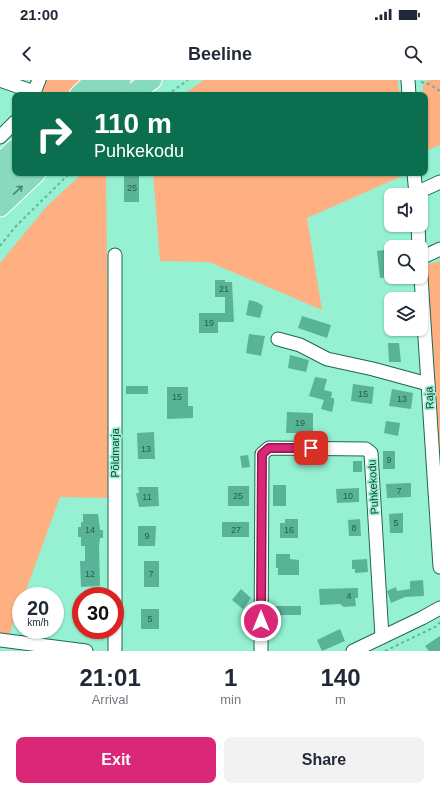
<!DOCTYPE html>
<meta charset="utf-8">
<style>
body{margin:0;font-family:Arial,sans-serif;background:#f2f2f3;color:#1f2937;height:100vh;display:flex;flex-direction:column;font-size:15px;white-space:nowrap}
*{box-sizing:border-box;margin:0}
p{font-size:13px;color:#747a83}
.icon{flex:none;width:22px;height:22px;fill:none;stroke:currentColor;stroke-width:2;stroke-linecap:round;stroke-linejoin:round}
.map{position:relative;height:571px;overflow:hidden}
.details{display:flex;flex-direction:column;background:#fff;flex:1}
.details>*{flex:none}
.banner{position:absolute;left:12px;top:12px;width:416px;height:84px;border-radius:8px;box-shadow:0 1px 3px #0004;background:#0b6e4f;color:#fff;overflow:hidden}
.tools{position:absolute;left:384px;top:108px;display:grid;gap:8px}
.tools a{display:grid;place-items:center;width:44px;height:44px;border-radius:8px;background:#fff;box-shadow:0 1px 3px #0004;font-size:20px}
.speed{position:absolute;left:12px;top:507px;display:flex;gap:8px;font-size:20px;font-weight:700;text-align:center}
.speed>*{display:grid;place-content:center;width:52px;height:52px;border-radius:50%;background:#fff;box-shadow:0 1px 3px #0004;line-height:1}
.speed small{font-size:10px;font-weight:400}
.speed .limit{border:6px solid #d22;background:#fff;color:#111}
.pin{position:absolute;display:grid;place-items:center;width:34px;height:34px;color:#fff;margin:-17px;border-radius:8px;box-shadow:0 2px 6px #0006}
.me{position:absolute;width:44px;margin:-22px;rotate:0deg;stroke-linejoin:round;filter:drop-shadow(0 0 3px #0008)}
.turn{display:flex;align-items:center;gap:14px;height:84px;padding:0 16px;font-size:18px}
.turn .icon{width:52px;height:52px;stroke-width:2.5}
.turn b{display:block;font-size:28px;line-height:34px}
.eta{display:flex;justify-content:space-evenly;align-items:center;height:68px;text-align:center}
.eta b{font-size:24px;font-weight:600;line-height:28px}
.action{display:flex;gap:8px;margin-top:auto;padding:8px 16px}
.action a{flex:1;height:46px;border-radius:8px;background:#db2777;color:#fff;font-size:16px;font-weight:600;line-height:46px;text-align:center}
.action a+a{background:#f2f2f3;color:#1f2937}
.status{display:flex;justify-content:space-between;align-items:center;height:28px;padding:0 20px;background:#fff;direction:ltr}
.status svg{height:11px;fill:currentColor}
header{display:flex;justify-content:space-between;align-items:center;height:52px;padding:0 16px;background:#fff;font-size:18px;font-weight:600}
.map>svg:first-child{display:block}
.green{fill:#ffb082}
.building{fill:#58b397}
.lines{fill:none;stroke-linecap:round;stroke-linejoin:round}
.minor-casing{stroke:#1f6753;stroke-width:15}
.highway-casing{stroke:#fff;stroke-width:21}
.path{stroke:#69b29a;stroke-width:2;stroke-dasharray:3 3;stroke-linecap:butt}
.minor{stroke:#fff;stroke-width:13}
.highway{stroke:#87dabe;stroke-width:19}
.oneway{stroke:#4b8573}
.route-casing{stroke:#8e194d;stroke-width:10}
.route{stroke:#db2777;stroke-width:7}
.labels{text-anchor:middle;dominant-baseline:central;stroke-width:3.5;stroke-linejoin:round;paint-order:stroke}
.number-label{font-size:9px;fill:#2a5d4e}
.street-label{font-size:11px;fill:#1a4035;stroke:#95f1d2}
</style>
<div class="status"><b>21:00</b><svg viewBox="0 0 49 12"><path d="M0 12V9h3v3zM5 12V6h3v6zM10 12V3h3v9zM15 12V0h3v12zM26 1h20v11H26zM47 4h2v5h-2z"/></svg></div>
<header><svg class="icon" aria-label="back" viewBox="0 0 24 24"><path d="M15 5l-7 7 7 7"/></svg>Beeline<svg class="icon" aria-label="search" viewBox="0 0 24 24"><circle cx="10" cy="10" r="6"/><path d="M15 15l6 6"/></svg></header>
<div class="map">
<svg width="440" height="571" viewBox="0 0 440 571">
<rect width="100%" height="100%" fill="#95f1d2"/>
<g class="green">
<path d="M 45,0 L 89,0 L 71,15 L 39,15 Z"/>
<path d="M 204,0 L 398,0 L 399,15 L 182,15 Z"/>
<path d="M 430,0 L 440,0 L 440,65 L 425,71 L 425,15 L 422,15 L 424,2 Z"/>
<path d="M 83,93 L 106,93 L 110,418 L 60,417 L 24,516 L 21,516 L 21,523 L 9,555 L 0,554 L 0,183 L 47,126 Z"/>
<path d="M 153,93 L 407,93 L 407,94 L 307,138 L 322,230 L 209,182 L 160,181 Z"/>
<path d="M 440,181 L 440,419 L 428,247 L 425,185 Z"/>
</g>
<g class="building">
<rect x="124" y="94" width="15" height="28"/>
<path d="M 391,169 L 391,197 L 380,198 L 377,171 Z"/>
<path d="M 215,200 L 225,200 L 225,202 L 232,202 L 234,242 L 218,242 L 218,253 L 199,253 L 199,233 L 225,233 L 225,217 L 215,217 Z"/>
<path d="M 249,220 L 257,222 L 263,226 L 260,238 L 246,235 Z"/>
<path d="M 302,236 L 331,245 L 327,258 L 298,248 Z"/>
<path d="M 249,254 L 265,256 L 261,276 L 246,273 Z"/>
<path d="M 388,263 L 399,263 L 401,282 L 389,282 Z"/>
<path d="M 290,275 L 309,280 L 306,292 L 288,288 Z"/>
<path d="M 315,297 L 327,299 L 324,310 L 332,312 L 331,318 L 334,318 L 334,323 L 332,332 L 321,329 L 324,320 L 309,316 Z"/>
<path d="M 353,304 L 374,307 L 372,324 L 351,321 Z"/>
<rect x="126" y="306" width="22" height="8"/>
<path d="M 167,307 L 188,307 L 188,326 L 193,326 L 193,338 L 167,339 Z"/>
<path d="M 392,309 L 413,313 L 411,329 L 389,326 Z"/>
<path d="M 287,332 L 313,333 L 313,356 L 297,356 L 297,353 L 286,353 Z"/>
<path d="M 386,341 L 400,343 L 398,356 L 384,353 Z"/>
<path d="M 154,352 L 155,379 L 138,379 L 137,353 Z"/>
<rect x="383" y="371" width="12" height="18"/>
<path d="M 248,375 L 250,387 L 242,388 L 240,376 Z"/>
<rect x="353" y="381" width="9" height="11"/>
<path d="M 411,403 L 411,417 L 387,418 L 386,404 Z"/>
<rect x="273" y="405" width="13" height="21"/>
<rect x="228" y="406" width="21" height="20"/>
<path d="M 138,407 L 158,407 L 159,426 L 139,427 L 136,413 L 139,413 Z"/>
<path d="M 359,408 L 359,422 L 337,423 L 336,409 Z"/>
<path d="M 403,433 L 403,453 L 390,453 L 389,434 Z"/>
<path d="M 83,434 L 98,434 L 100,450 L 103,450 L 103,458 L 100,458 L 99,466 L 100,506 L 81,507 L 80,481 L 85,481 L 85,466 L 81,466 L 81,457 L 78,457 L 78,447 L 81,447 L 81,442 L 83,442 Z"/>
<path d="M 285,439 L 298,439 L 298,458 L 280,458 L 280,443 L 285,443 Z"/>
<path d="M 360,439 L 361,456 L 349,456 L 348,440 Z"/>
<rect x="222" y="442" width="27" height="15"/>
<path d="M 138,446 L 156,446 L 155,466 L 138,466 Z"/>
<path d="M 276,474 L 290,474 L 290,479 L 299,480 L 299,495 L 278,495 L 278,488 L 276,488 Z"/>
<path d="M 367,479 L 368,492 L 355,493 L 355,489 L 352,489 L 352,480 Z"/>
<rect x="144" y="481" width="15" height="26"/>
<path d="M 423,500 L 424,516 L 405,517 L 391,523 L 387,511 L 396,507 L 397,511 L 410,509 L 410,501 Z"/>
<path d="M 358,508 L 358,518 L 355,518 L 356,526 L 344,527 L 340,524 L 320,525 L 319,509 Z"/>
<path d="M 241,509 L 251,518 L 243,529 L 232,520 Z"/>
<rect x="276" y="526" width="25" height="9"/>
<rect x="141" y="529" width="18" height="20"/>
<path d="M 340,549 L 345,561 L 322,571 L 317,560 Z"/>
<path d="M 440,556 L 440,571 L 429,571 L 425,566 Z"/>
</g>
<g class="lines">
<g class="minor-casing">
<g id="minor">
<path d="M 0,0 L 34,12"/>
<path d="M 408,0 L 409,15"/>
<path d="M 33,15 L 39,0"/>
<path d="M 0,57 L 15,42"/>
<path d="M 414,93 L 416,115"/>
<path d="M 416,113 L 440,102"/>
<path d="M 418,145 L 419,167"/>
<path d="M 115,175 L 115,571"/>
<path d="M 421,178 L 440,169"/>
<path d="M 421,197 L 440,487"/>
<path d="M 278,259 L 300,265 L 327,279 L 373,289 L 428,304"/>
<path d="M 0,560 L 86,571"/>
<path d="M 261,571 L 262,374 L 269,368 L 366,369 L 371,373 L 382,557"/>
<path d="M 353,571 L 422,538 L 440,528"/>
</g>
</g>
<g class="highway-casing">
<g id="highway">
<path d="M 79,15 L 95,0"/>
<path d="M 100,15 L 121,0"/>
<path d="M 130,15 L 152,0"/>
<path d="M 0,83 L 15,69"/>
<path d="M 0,108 L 15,90"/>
<path d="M 0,127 L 36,93"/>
</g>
</g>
<g class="path">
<path d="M 421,2 L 429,4 L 440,11"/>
<path d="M 167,15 L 188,0"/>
<path d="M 425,121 L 426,138"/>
<path d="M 0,166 L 16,146 L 70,93"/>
<path d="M 385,571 L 437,546 L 440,542"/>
</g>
<use href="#minor" class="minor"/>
<use href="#highway" class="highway"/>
</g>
<defs><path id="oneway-shaft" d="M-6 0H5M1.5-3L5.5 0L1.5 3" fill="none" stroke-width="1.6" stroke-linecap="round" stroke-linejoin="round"/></defs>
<use class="oneway" href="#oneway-shaft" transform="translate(18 110) rotate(-43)"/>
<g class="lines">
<g class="route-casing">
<path id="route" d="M 261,541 L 262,374 L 269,368 L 311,368"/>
</g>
<use href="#route" class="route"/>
</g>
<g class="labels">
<g class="number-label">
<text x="132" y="108">25</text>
<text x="224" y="209">21</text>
<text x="209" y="243">19</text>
<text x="363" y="314">15</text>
<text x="177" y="317">15</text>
<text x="402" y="319">13</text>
<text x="300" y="343">19</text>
<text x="146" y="369">13</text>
<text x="389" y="380">9</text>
<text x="399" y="411">7</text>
<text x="238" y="416">25</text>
<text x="348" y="416">10</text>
<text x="147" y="417">11</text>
<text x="396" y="443">5</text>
<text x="354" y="448">8</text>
<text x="90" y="450">14</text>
<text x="236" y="450">27</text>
<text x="289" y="450">16</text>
<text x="147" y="456">9</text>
<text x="90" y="494">12</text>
<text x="151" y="494">7</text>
<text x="349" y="516">4</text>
<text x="150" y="539">5</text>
</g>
<g class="street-label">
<text transform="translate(429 318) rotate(-94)">Raja</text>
<text transform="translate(115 373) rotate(-90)">Põldmarja</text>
<text transform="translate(373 407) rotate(-93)">Puhkekodu</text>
</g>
</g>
</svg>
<div class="tools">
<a><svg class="icon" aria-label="sound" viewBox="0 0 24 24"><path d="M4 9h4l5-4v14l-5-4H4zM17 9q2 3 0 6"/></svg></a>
<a><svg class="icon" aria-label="search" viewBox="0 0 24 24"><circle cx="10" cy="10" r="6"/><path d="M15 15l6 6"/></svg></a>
<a><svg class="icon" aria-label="layers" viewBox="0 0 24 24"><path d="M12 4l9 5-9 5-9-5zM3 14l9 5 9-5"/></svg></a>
</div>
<div class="speed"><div>20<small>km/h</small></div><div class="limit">30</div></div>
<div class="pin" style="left:311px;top:368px;background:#d93025"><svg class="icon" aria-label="arrive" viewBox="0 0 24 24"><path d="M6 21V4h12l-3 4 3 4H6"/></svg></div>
<svg class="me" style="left:261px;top:541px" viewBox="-20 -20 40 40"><circle r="17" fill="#db2777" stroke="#fff" stroke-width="3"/><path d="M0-11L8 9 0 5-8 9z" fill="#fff"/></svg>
<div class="banner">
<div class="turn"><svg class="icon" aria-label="right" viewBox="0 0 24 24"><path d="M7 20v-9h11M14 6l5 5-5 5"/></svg><div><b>110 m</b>Puhkekodu</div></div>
</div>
</div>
<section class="details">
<div class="eta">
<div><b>21:01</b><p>Arrival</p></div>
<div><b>1</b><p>min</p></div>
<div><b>140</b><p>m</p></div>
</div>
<div class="action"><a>Exit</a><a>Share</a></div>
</section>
